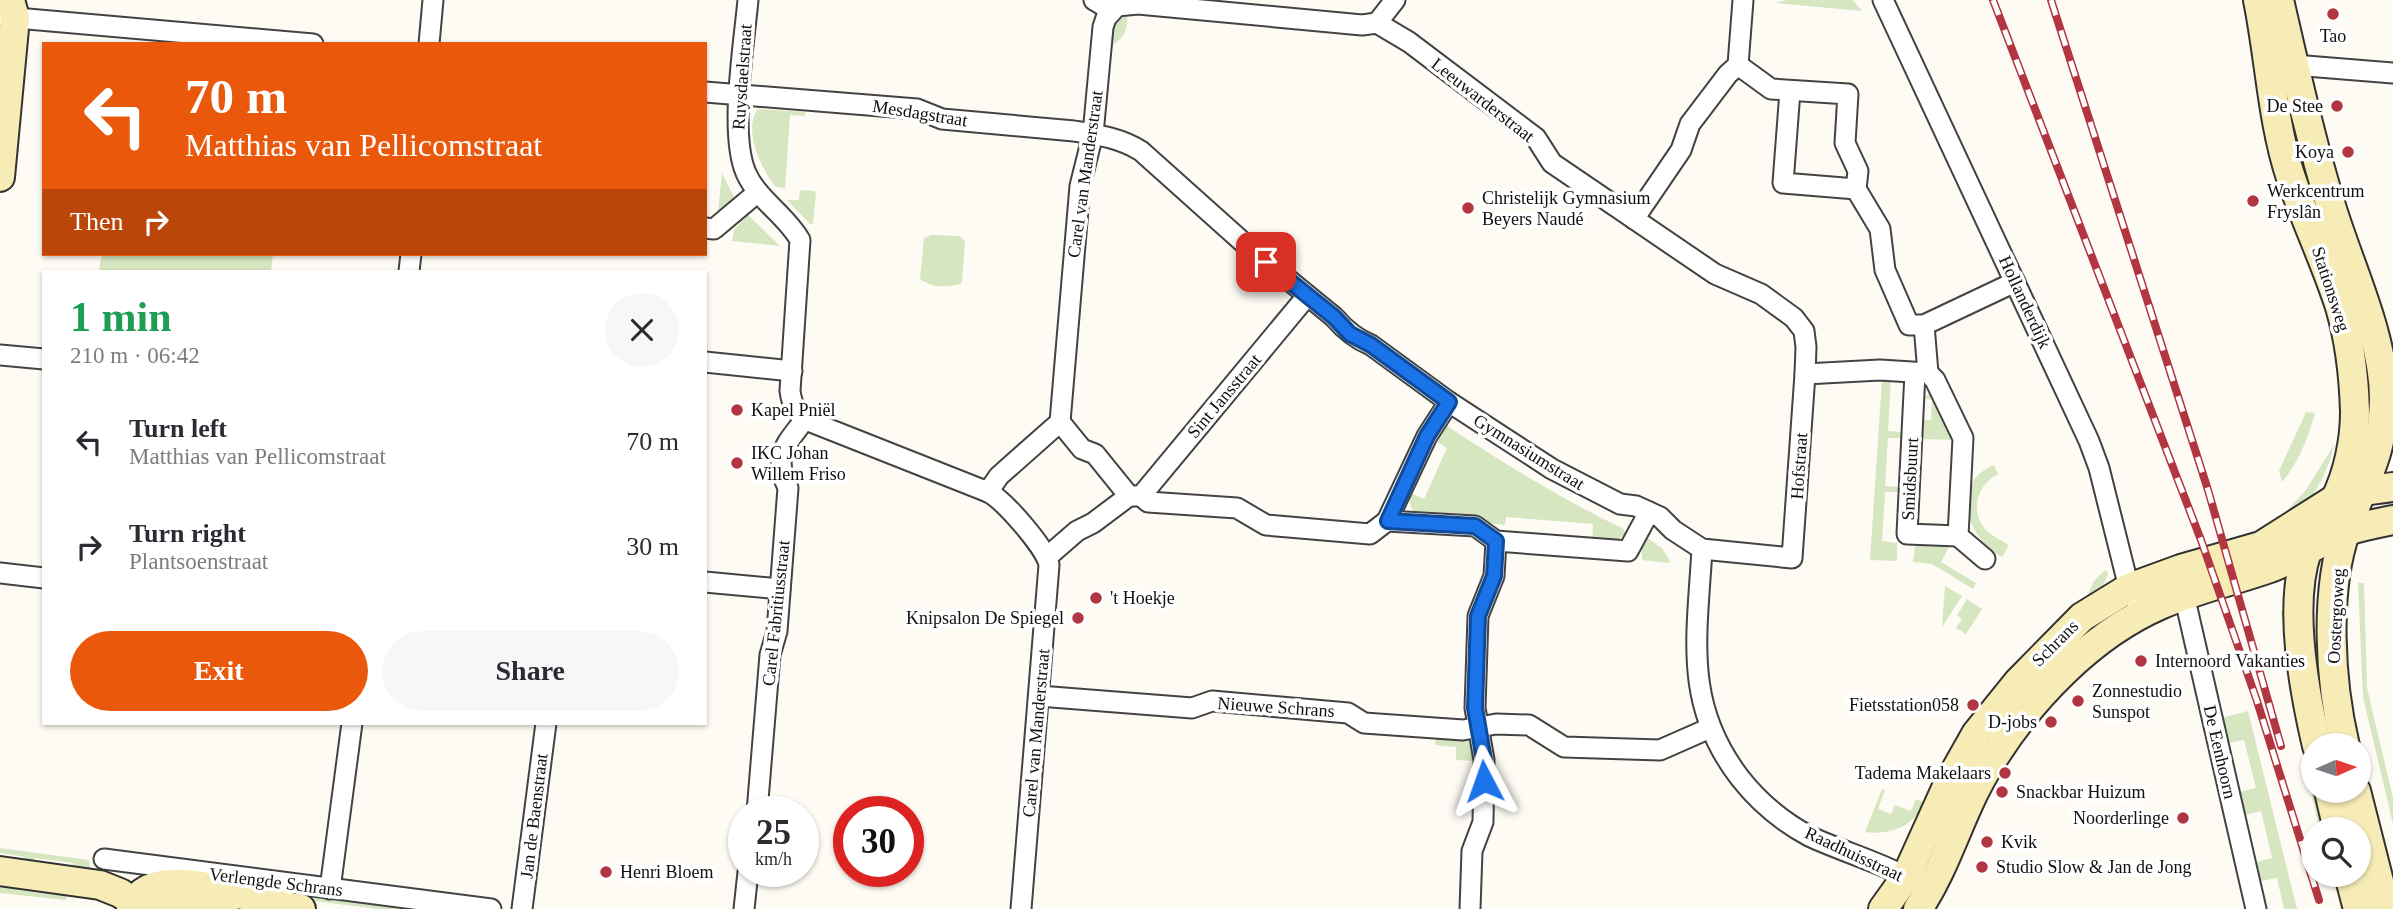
<!DOCTYPE html>
<meta charset="utf-8">
<style>
body{margin:0;font-family:Georgia,serif;background:#f7f7f7;color:#2b2b33;height:100vh;display:flex;flex-direction:column;font-size:26px;white-space:nowrap}
*{box-sizing:border-box;margin:0}
p{font-size:23px;color:#7c7c81}
.icon{flex:none;width:38px;height:38px;fill:none;stroke:currentColor;stroke-width:2;stroke-linecap:round;stroke-linejoin:round}
.map{position:relative;flex:1;overflow:hidden}
.drawer{position:absolute;left:42px;top:270px;width:665px;height:455px;display:flex;flex-direction:column;background:#fff;border-radius:0px;box-shadow:0 2px 5px #0004}
.drawer>*{flex:none}
.guide{position:absolute;left:42px;top:42px;width:665px;height:214px;border-radius:0px;box-shadow:0 2px 5px #0004;background:#ea580c;color:#fff;overflow:hidden}
.needle{width:46px;rotate:87deg}
.fabs{position:absolute;left:2301px;top:733px;display:grid;gap:14px}
.fabs a{display:grid;place-items:center;width:70px;height:70px;border-radius:50%;background:#fff;box-shadow:0 2px 5px #0004;font-size:35px}
.speed{position:absolute;left:728px;top:796px;display:flex;gap:14px;font-size:35px;font-weight:700;text-align:center}
.speed>*{display:grid;place-content:center;width:91px;height:91px;border-radius:50%;background:#fff;box-shadow:0 2px 5px #0004;line-height:1}
.speed small{font-size:18px;font-weight:400}
.speed .limit{border:10px solid #d22;background:#fff;color:#111}
.pin{position:absolute;display:grid;place-items:center;width:60px;height:60px;color:#fff;margin:-30px;border-radius:14px;box-shadow:0 4px 10px #0006}
.me{position:absolute;width:77px;margin:-38px;rotate:356deg;stroke-linejoin:round;filter:drop-shadow(0 0 5px #0008)}
.turn{display:flex;align-items:center;gap:24px;height:147px;padding:0 28px;font-size:32px}
.turn .icon{width:91px;height:91px;stroke-width:2.5}
.turn b{display:block;font-size:49px;line-height:60px}
.then{display:flex;align-items:center;height:66px;padding:0 28px;background:#0003;gap:14px;font-size:26px}
.round{display:grid;place-items:center;flex:none;width:74px;height:74px;border-radius:37px;background:#f7f7f7}
.summary{display:flex;align-items:center;justify-content:space-between;height:119px;padding:0 28px}
h1{font-size:42px;font-weight:700;line-height:52px;color:#1e9e55}
.primary-button{display:flex;gap:14px;margin-top:auto;padding:14px 28px}
.primary-button a{flex:1;height:80px;border-radius:42px;background:#ea580c;color:#fff;font-size:28px;font-weight:700;line-height:80px;text-align:center}
.primary-button a+a{background:#f7f7f7;color:#2b2b33}
ul{padding:0;list-style:none}
li{display:flex;align-items:center;gap:21px;height:105px;padding:0 28px}
li div{flex:1}
li b{display:block;font-size:26px}
li em{font-style:normal}
.map>svg:first-child{display:block}
.green{fill:#d5e6c0}
.lines{fill:none;stroke-linecap:round;stroke-linejoin:round}
.street-casing{stroke:#434343;stroke-width:23}
.secondary-casing{stroke:#323232;stroke-width:32}
.street{stroke:#fff;stroke-width:19}
.secondary{stroke:#f7ecb6;stroke-width:28}
.rail-casing{stroke:#b23542;stroke-width:8}
.rail{stroke:#fff;stroke-width:5;stroke-dasharray:16;stroke-linecap:butt}
.route-casing{stroke:#114b97;stroke-width:18}
.route{stroke:#1a73e8;stroke-width:12}
.poi-dot{fill:#b23542;stroke:#fff;stroke-width:2.5}
.labels{text-anchor:middle;dominant-baseline:central;stroke-width:7;stroke-linejoin:round;paint-order:stroke}
.poi-label{font-size:18px;fill:#101010;stroke:#fff;text-anchor:start}
.street-label{font-size:18px;fill:#101010;stroke:#fff}
</style>
<div class="map">
<svg width="2393" height="909" viewBox="0 0 2393 909">
<rect width="100%" height="100%" fill="#fefbf4"/>
<g class="green">
<path d="M 1786,0 L 1853,0 L 1862,11 L 1775,3 Z"/>
<path d="M 1127,14 C 1129,29 1124,39 1110,46 C 1111,31 1111,20 1127,14 Z"/>
<path d="M 758,109 L 805,112 L 805,116 L 790,115 L 785,188 L 776,187 C 762,171 742,129 758,109 Z"/>
<path d="M 722,173 L 736,201 L 723,213 L 718,212 Z"/>
<path d="M 800,190 L 814,191 L 816,193 L 813,224 L 810,224 L 787,200 L 799,200 Z"/>
<path d="M 745,212 L 780,246 L 732,241 L 734,230 L 745,218 L 742,215 Z"/>
<path d="M 931,235 L 959,236 L 965,241 L 962,283 C 949,288 931,288 920,279 L 924,238 Z"/>
<path d="M 102,254 L 273,254 L 271,271 L 99,271 Z"/>
<path d="M 1882,379 L 1891,379 L 1888,431 L 1902,432 L 1902,438 L 1888,438 L 1885,486 L 1899,487 L 1899,492 L 1885,492 L 1882,541 L 1897,543 L 1897,561 L 1870,560 Z"/>
<path d="M 1931,393 L 1954,440 L 1921,439 L 1922,420 L 1931,420 L 1932,400 L 1923,398 Z"/>
<path d="M 2306,412 L 2315,413 C 2308,438 2299,462 2282,482 L 2279,471 Z"/>
<path d="M 1444,424 C 1503,463 1561,499 1624,529 L 1625,534 L 1615,542 L 1592,541 L 1593,524 L 1506,517 L 1505,525 L 1417,515 C 1410,508 1408,502 1411,493 L 1424,499 L 1447,448 L 1434,440 Z"/>
<path d="M 2335,443 C 2329,466 2319,493 2299,508 C 2294,513 2285,515 2279,519 L 2306,490 Z"/>
<path d="M 1994,465 L 1998,474 C 1977,485 1969,511 1986,530 C 1992,536 2002,541 2009,545 L 2002,557 C 1966,538 1949,483 1994,465 Z"/>
<path d="M 1647,538 L 1662,548 L 1670,561 L 1668,563 L 1642,560 L 1642,543 Z"/>
<path d="M 1915,544 L 1947,546 L 1949,547 L 1941,562 L 1976,583 L 1973,589 L 1932,564 L 1913,562 Z"/>
<path d="M 2105,570 L 2108,573 C 2104,587 2099,593 2086,600 L 2093,582 Z"/>
<path d="M 2358,583 L 2364,583 L 2367,688 L 2393,798 L 2393,824 L 2363,697 Z"/>
<path d="M 1945,586 L 1962,596 L 1942,627 Z"/>
<path d="M 1967,599 L 1982,609 L 1966,634 L 1956,628 L 1962,619 L 1957,615 Z"/>
<path d="M 2291,608 L 2313,754 L 2314,791 L 2323,791 L 2332,829 L 2319,829 L 2293,707 L 2281,611 Z"/>
<path d="M 2248,711 L 2297,909 L 2284,909 L 2277,878 L 2261,881 L 2257,862 L 2272,858 L 2261,811 L 2245,815 L 2240,792 L 2256,788 L 2244,740 L 2229,743 L 2222,718 Z"/>
<path d="M 1436,735 L 1465,737 L 1475,748 L 1474,761 L 1456,760 L 1456,747 L 1435,745 Z"/>
<path d="M 1882,789 L 1885,790 L 1878,809 L 1891,814 L 1895,805 L 1911,811 L 1916,799 L 1923,802 L 1923,805 C 1911,828 1890,835 1865,832 Z"/>
<path d="M 0,848 L 89,860 L 90,869 L 73,870 L 73,863 L 35,858 L 33,865 L 24,864 L 25,857 L 0,853 Z"/>
<path d="M 7,882 L 17,883 L 17,890 L 56,895 L 57,888 L 67,891 L 66,900 L 0,893 L 0,887 L 6,888 Z"/>
<path d="M 242,884 L 448,909 L 378,909 L 290,898 Z"/>
</g>
<g class="lines">
<g class="street-casing">
<g id="street">
<path d="M 748,0 C 744,44 729,134 746,173 C 758,200 786,215 800,240 L 790,391 C 792,406 797,415 811,422 L 988,492"/>
<path d="M 1094,0 L 1111,10"/>
<path d="M 1883,0 L 2089,441 L 2099,468 L 2129,588 L 2143,613"/>
<path d="M 5,17 L 313,44"/>
<path d="M 1377,23 L 1395,0"/>
<path d="M 429,44 L 433,0"/>
<path d="M 1738,65 L 1771,89 L 1848,94 L 1845,143 L 1858,171 L 1856,189 L 1880,229 L 1885,270 L 1909,325 L 1924,325 L 2015,282"/>
<path d="M 2294,65 L 2393,73"/>
<path d="M 1790,91 L 1783,183 L 1856,189"/>
<path d="M 705,92 L 917,109 L 942,119 L 1074,131 C 1099,135 1120,138 1141,151 L 1246,245 L 1334,317 C 1345,330 1356,339 1371,345 L 1449,402 L 1552,469 L 1620,504 L 1636,506 L 1660,517 L 1673,530 L 1702,549 L 1792,558 L 1805,374 L 1806,347 L 1804,331 L 1794,318 L 1761,294 L 1715,274 L 1552,163 L 1536,138 L 1409,42 L 1377,23 L 1362,25 L 1138,4 L 1117,6 L 1106,18 L 1103,27 L 1093,134 L 1080,186 L 1060,422 L 999,476 L 988,492 C 1004,500 1046,548 1049,565 L 1021,909"/>
<path d="M 1634,219 L 1681,150 L 1690,124 L 1728,74 L 1738,65 L 1743,0"/>
<path d="M 705,228 L 714,229 L 758,192"/>
<path d="M 409,271 L 411,254"/>
<path d="M 1924,325 L 1928,373"/>
<path d="M 0,355 L 44,359"/>
<path d="M 705,362 L 792,371"/>
<path d="M 1915,373 L 1907,534 L 1958,536"/>
<path d="M 1805,374 L 1880,370 L 1928,373 L 1935,380 L 1963,438 L 1958,536 L 1985,559"/>
<path d="M 1129,496 L 1141,496 L 1148,502 L 1237,508 L 1266,525 L 1370,534 L 1387,521 L 1475,526 L 1496,541 L 1628,551 L 1649,512"/>
<path d="M 1141,496 L 1307,296"/>
<path d="M 1387,521 L 1427,436 L 1449,402"/>
<path d="M 1702,549 C 1697,637 1683,704 1740,778 C 1758,801 1783,822 1809,836 C 1845,853 1882,862 1916,883"/>
<path d="M 1047,557 L 1077,531 L 1093,523 L 1129,496 L 1095,454 L 1082,449 L 1060,422"/>
<path d="M 0,573 L 44,578"/>
<path d="M 705,582 L 780,589"/>
<path d="M 2184,595 L 2256,909"/>
<path d="M 1039,696 L 1192,708 L 1212,701 L 1348,713 L 1364,723 L 1463,730 L 1496,724 L 1529,725 L 1564,747 L 1660,750 L 1710,728"/>
<path d="M 757,812 L 770,655 L 777,631 L 788,488 C 772,454 786,445 805,419"/>
<path d="M 104,859 L 491,909"/>
<path d="M 330,889 L 352,723"/>
<path d="M 522,909 L 546,723"/>
<path d="M 744,909 L 748,872"/>
<path d="M 1470,909 L 1472,851 L 1483,822 L 1484,760 L 1475,708 L 1478,616 L 1494,576 L 1496,541"/>
</g>
</g>
<g class="secondary-casing">
<g id="secondary">
<path d="M 2258,0 C 2270,59 2272,121 2291,178 C 2306,222 2326,263 2340,307 C 2350,341 2354,377 2355,412 C 2355,441 2348,474 2335,500 C 2326,517 2313,532 2307,551 C 2288,606 2304,690 2317,746"/>
<path d="M 2279,0 C 2295,69 2310,138 2331,206 C 2349,266 2384,336 2384,399 C 2383,455 2364,481 2346,530 C 2324,592 2330,683 2345,746"/>
<path d="M 0,177 L 15,18 L 10,0"/>
<path d="M 2329,791 L 2338,830"/>
<path d="M 2356,791 L 2386,909"/>
<path d="M 0,871 L 100,885 L 120,893 L 145,909"/>
<path d="M 2349,875 L 2358,909"/>
<path d="M 131,909 C 133,905 136,899 140,895 C 172,865 262,904 301,909"/>
<path d="M 155,909 L 183,906 L 224,909"/>
<path d="M 1883,909 L 1906,877 L 1949,782 L 1976,734 L 2018,682 L 2082,617 L 2129,588 L 2181,569 L 2261,546 L 2335,499 L 2363,491 L 2393,487"/>
<path d="M 1918,909 C 1949,863 1961,808 1991,762 C 2030,699 2091,635 2160,605 C 2196,589 2233,581 2270,568 C 2296,558 2320,541 2347,531 C 2362,526 2378,523 2393,520"/>
</g>
</g>
<use href="#street" class="street"/>
<use href="#secondary" class="secondary"/>
<g class="rail-casing">
<g id="rail">
<path d="M 1993,0 L 2201,540 L 2257,701 L 2319,900"/>
<path d="M 2051,0 L 2208,490 L 2281,746"/>
</g>
</g>
<use href="#rail" class="rail"/>
</g>
<g class="lines">
<g class="route-casing">
<path id="route" d="M 1266,262 L 1334,317 L 1350,334 L 1371,345 L 1449,402 L 1427,436 L 1388,521 L 1475,526 L 1496,541 L 1494,576 L 1478,616 L 1475,708 L 1484,760 L 1484,781"/>
</g>
<use href="#route" class="route"/>
</g>
<g class="poi-dot">
<circle cx="2333" cy="14" r="7"/>
<circle cx="2337" cy="106" r="7"/>
<circle cx="2348" cy="152" r="7"/>
<circle cx="2253" cy="201" r="7"/>
<circle cx="1468" cy="208" r="7"/>
<circle cx="737" cy="410" r="7"/>
<circle cx="737" cy="463" r="7"/>
<circle cx="1096" cy="598" r="7"/>
<circle cx="1078" cy="618" r="7"/>
<circle cx="2141" cy="661" r="7"/>
<circle cx="2078" cy="701" r="7"/>
<circle cx="1973" cy="705" r="7"/>
<circle cx="2051" cy="722" r="7"/>
<circle cx="2005" cy="773" r="7"/>
<circle cx="2002" cy="792" r="7"/>
<circle cx="2183" cy="818" r="7"/>
<circle cx="1987" cy="842" r="7"/>
<circle cx="1982" cy="867" r="7"/>
<circle cx="606" cy="872" r="7"/>
</g>
<g class="labels">
<g class="poi-label">
<text x="2333" y="36" text-anchor="middle">Tao</text>
<text x="2323" y="106" text-anchor="end">De Stee</text>
<text x="2334" y="152" text-anchor="end">Koya</text>
<text x="2267" y="191">Werkcentrum<tspan x="2267" dy="21">Fryslân</tspan></text>
<text x="1482" y="198">Christelijk Gymnasium<tspan x="1482" dy="21">Beyers Naudé</tspan></text>
<text x="751" y="410">Kapel Pniël</text>
<text x="751" y="453">IKC Johan<tspan x="751" dy="21">Willem Friso</tspan></text>
<text x="1110" y="598">'t Hoekje</text>
<text x="1064" y="618" text-anchor="end">Knipsalon De Spiegel</text>
<text x="2155" y="661">Internoord Vakanties</text>
<text x="2092" y="691">Zonnestudio<tspan x="2092" dy="21">Sunspot</tspan></text>
<text x="1959" y="705" text-anchor="end">Fietsstation058</text>
<text x="2037" y="722" text-anchor="end">D-jobs</text>
<text x="1991" y="773" text-anchor="end">Tadema Makelaars</text>
<text x="2016" y="792">Snackbar Huizum</text>
<text x="2169" y="818" text-anchor="end">Noorderlinge</text>
<text x="2001" y="842">Kvik</text>
<text x="1996" y="867">Studio Slow &amp; Jan de Jong</text>
<text x="620" y="872">Henri Bloem</text>
</g>
<g class="street-label">
<text transform="translate(742 77) rotate(-86)">Ruysdaelstraat</text>
<text transform="translate(1483 100) rotate(38)">Leeuwarderstraat</text>
<text transform="translate(920 113) rotate(9)">Mesdagstraat</text>
<text transform="translate(1085 174) rotate(-82)">Carel van Manderstraat</text>
<text transform="translate(2331 289) rotate(72)">Stationsweg</text>
<text transform="translate(2025 302) rotate(65)">Hollanderdijk</text>
<text transform="translate(1224 396) rotate(-50)">Sint Jansstraat</text>
<text transform="translate(1529 452) rotate(32)">Gymnasiumstraat</text>
<text transform="translate(1799 466) rotate(-86)">Hofstraat</text>
<text transform="translate(1910 479) rotate(-87)">Smidsbuurt</text>
<text transform="translate(776 613) rotate(-84)">Carel Fabritiusstraat</text>
<text transform="translate(2336 616) rotate(-87)">Oostergoweg</text>
<text transform="translate(2055 643) rotate(-45)">Schrans</text>
<text transform="translate(1276 707) rotate(4)">Nieuwe Schrans</text>
<text transform="translate(1036 733) rotate(-85)">Carel van Manderstraat</text>
<text transform="translate(2220 752) rotate(77)">De Eenhoorn</text>
<text transform="translate(534 816) rotate(-83)">Jan de Baenstraat</text>
<text transform="translate(1854 854) rotate(25)">Raadhuisstraat</text>
<text transform="translate(276 882) rotate(7)">Verlengde Schrans</text>
</g>
</g>
</svg>
<div class="fabs">
<a><svg class="needle" viewBox="-14 -14 28 28"><path d="M0-13l5 13h-10z" fill="#e53935"/><path d="M0 13l5-13h-10z" fill="#7c7c81"/></svg></a>
<a><svg class="icon" aria-label="search" viewBox="0 0 24 24"><circle cx="10" cy="10" r="6"/><path d="M15 15l6 6"/></svg></a>
</div>
<div class="speed"><div>25<small>km/h</small></div><div class="limit">30</div></div>
<div class="pin" style="left:1266px;top:262px;background:#d93025"><svg class="icon" aria-label="arrive" viewBox="0 0 24 24"><path d="M6 21V4h12l-3 4 3 4H6"/></svg></div>
<svg class="me" style="left:1484px;top:781px" viewBox="-20 -20 40 40"><path d="M0-17L14 15 0 8-14 15z" fill="#1a73e8" stroke="#fff" stroke-width="4"/></svg>
<div class="guide">
<div class="turn"><svg class="icon" aria-label="left" viewBox="0 0 24 24"><path d="M17 20v-9H6M10 6l-5 5 5 5"/></svg><div><b>70 m</b>Matthias van Pellicomstraat</div></div>
<div class="then">Then<svg class="icon" aria-label="right" viewBox="0 0 24 24"><path d="M7 20v-9h11M14 6l5 5-5 5"/></svg></div>
</div>
<section class="drawer">
<div class="summary"><div><h1>1 min</h1><p>210 m · 06:42</p></div><a class="round"><svg class="icon" aria-label="close" viewBox="0 0 24 24"><path d="M6 6l12 12M18 6L6 18"/></svg></a></div>
<ul>
<li><svg class="icon" aria-label="left" viewBox="0 0 24 24"><path d="M17 20v-9H6M10 6l-5 5 5 5"/></svg><div><b>Turn left</b><p>Matthias van Pellicomstraat</p></div><em>70 m</em></li>
<li><svg class="icon" aria-label="right" viewBox="0 0 24 24"><path d="M7 20v-9h11M14 6l5 5-5 5"/></svg><div><b>Turn right</b><p>Plantsoenstraat</p></div><em>30 m</em></li>
</ul>
<div class="primary-button"><a>Exit</a><a>Share</a></div>
</section>
</div>
